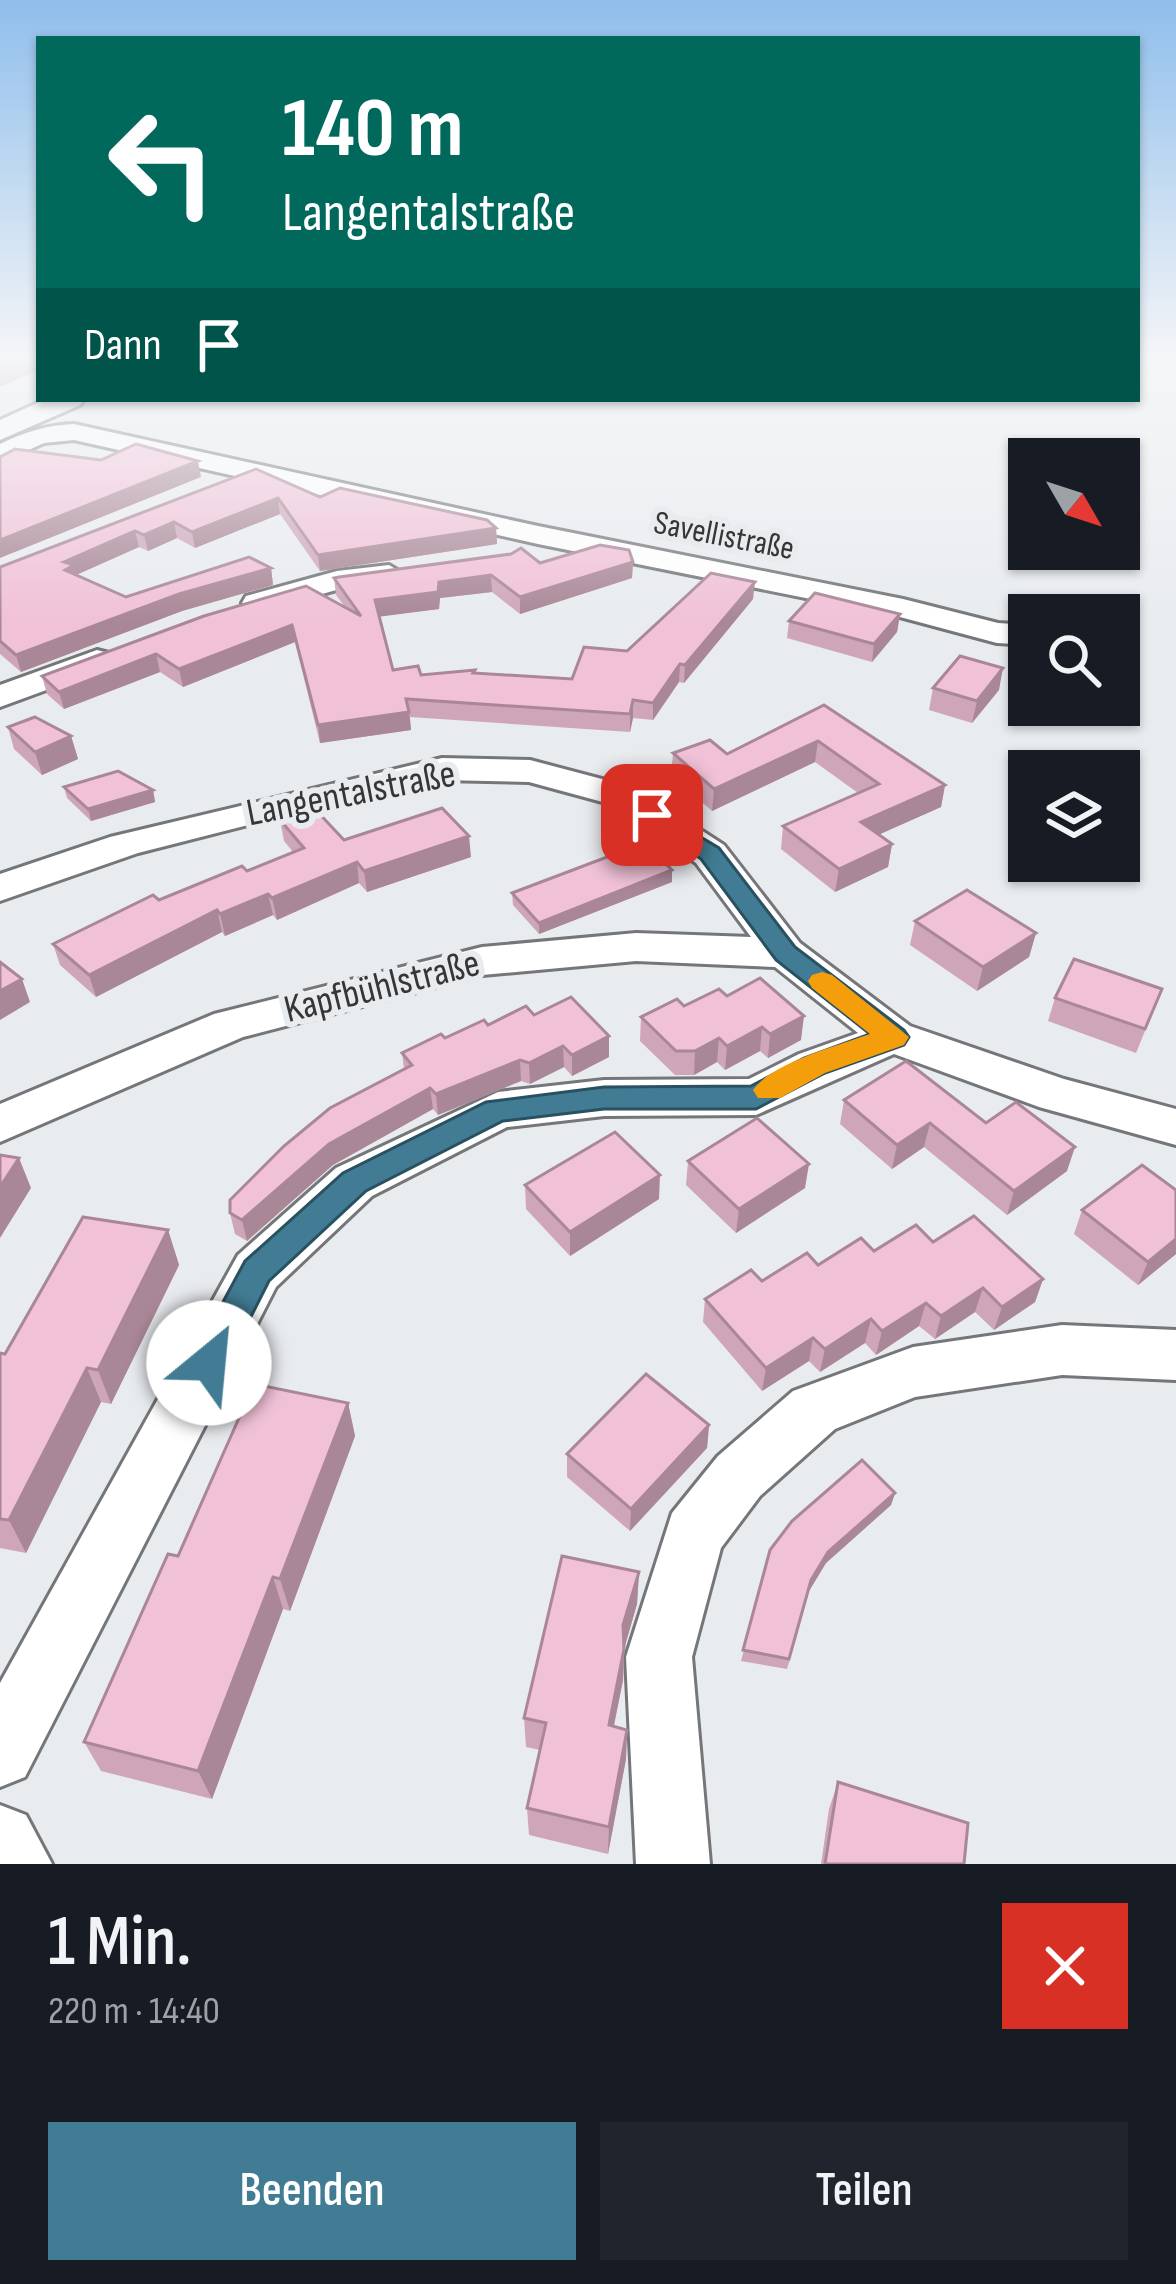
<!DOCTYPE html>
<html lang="de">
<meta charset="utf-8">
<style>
body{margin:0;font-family:"Sofia Sans Condensed",sans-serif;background:#20242c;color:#f1f3f6;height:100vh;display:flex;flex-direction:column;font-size:45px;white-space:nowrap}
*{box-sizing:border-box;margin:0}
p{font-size:39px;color:#9ea1a6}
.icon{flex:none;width:66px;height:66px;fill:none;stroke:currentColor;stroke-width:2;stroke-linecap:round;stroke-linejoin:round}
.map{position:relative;height:1864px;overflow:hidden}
.panel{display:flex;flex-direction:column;background:#171b24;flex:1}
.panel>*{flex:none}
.guide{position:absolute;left:36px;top:36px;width:1104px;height:366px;border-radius:0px;box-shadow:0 3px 9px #0004;background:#00695c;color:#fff;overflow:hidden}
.needle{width:78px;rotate:129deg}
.buttons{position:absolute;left:1008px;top:438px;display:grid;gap:24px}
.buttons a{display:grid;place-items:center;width:132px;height:132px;border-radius:0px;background:#171b24;box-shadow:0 3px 9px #0004;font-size:60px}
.pin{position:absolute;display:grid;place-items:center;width:102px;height:102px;color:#fff;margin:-51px;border-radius:24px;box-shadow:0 6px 18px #0006}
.me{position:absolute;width:132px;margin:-66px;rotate:28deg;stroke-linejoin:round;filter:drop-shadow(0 0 9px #0008)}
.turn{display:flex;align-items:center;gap:42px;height:252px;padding:0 48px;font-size:54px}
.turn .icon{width:156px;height:156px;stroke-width:2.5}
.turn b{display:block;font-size:84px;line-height:102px}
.then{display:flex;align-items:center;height:114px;padding:0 48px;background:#0003;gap:24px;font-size:45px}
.round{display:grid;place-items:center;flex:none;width:126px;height:126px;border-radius:0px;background:#20242c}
.head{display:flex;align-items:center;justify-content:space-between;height:204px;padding:0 48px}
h1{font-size:72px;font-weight:600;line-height:90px}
.primary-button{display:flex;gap:24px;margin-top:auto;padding:24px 48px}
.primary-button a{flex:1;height:138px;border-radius:0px;background:#417c94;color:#fff;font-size:48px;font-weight:600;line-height:138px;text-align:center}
.primary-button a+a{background:#20242c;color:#f1f3f6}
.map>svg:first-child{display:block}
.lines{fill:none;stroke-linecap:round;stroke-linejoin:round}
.minor-casing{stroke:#747679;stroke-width:6}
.major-casing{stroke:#747679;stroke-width:6}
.minor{fill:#fff;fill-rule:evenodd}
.major{fill:#fff;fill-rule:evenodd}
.wall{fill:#cfa6b9}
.shaded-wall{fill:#a98796}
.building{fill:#f1c1d7;stroke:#a98796;stroke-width:3}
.route{fill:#417c94;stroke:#2a5160;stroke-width:3}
.slow{fill:#f59e0b}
.labels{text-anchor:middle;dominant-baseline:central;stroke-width:12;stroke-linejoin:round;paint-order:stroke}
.far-street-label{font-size:33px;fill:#343637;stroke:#e9ecef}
.street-label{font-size:39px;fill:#343637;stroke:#e9ecef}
</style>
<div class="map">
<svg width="1176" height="1864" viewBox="0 0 1176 1864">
<rect width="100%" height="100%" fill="#e9ecef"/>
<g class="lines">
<g class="minor-casing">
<g id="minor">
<path d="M 74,424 L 538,526 L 903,599 L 998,623 L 1029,625 L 1029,645 L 997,643 L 900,617 L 538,544 L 74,440 L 44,443 L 0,463 L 0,444 C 24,432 47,425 74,424 Z"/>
<path d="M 389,565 L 404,574 L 400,580 L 340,589 L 257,612 L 242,603 L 246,596 L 337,571 Z"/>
<path d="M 97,650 L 109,653 L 113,660 L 109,667 L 0,707 L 0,685 Z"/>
<path d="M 442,758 L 530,760 L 636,788 L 724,845 L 800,943 L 910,1026 L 1064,1079 L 1176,1109 L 1176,1145 L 1039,1107 L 894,1054 L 756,1115 L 604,1116 L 507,1127 L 372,1196 L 276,1287 L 25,1777 L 0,1787 L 0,1683 L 238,1255 L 336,1168 L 498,1092 L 604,1080 L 749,1079 L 799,1054 L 858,1033 L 775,967 L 636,961 L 482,975 L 243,1037 L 0,1142 L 0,1104 L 214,1014 L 482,947 L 636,933 L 751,937 L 696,863 L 610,804 L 529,782 L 442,780 L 319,807 L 138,853 L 0,901 L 0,874 L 110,837 Z"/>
<path d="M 1062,1325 L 1176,1330 L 1176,1380 L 1062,1375 L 915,1397 L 835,1429 L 760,1496 L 721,1548 L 692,1657 L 710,1864 L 636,1864 L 626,1657 L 672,1513 L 718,1456 L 793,1391 L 913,1347 Z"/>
<path d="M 0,1805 L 26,1815 L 52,1864 L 0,1864 Z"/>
</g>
</g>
<g class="major-casing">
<path id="major" d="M 46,399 L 85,399 L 80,405 L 0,440 L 0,420 Z"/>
</g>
<use href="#minor" class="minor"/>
<use href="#major" class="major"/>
</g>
<g class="wall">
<path d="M 256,469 L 320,497 L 496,528 L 497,544 L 320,571 L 280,514 L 195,548 L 177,538 L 148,551 L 139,547 L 76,575 L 126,597 L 271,568 L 273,585 L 182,611 L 21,672 L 0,654 L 0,567 Z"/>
<path d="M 633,562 L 632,578 L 520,614 L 492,592 L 440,598 L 439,609 L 379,616 L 393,670 L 421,675 L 475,670 L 475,673 L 572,679 L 627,651 L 753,599 L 684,683 L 679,682 L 653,720 L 633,718 L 630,732 L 410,717 L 411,730 L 320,743 L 295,642 L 183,687 L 160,672 L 64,709 L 47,694 L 42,676 L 345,607 L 336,595 L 334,578 L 540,563 Z"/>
<path d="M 900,614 L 897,632 L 872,662 L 787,638 L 789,621 Z"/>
<path d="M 933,688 L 999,690 L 972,723 L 929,710 Z"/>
<path d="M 824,705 L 945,785 L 941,807 L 879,834 L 892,844 L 888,867 L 835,892 L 781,849 L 783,826 L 858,793 L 815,762 L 712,811 L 671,775 L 673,753 L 727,754 Z"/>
<path d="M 8,727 L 71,736 L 78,759 L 42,775 L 14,749 Z"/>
<path d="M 64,787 L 153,790 L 155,802 L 91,821 L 67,798 Z"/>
<path d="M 280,820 L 344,840 L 471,857 L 367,892 L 359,883 L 277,920 L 273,915 L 225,936 L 222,932 L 96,997 L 60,965 L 53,944 L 159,900 L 247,871 L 293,852 L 284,841 Z"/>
<path d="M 672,882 L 539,934 L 513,905 L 512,893 Z"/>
<path d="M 915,921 L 1036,933 L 1029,957 L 977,991 L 910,945 Z"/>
<path d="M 1162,989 L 1136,1053 L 1048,1021 L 1055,998 Z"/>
<path d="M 727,996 L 801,1040 L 768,1058 L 760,1051 L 725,1070 L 717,1062 L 694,1075 L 675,1075 L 640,1041 L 641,1017 Z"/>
<path d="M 534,1015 L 609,1057 L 572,1076 L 564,1067 L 530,1084 L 521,1081 L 438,1115 L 433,1109 L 333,1165 L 247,1241 L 235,1234 L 230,1213 L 404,1069 L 402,1053 L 488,1025 Z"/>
<path d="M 844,1100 L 986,1123 L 1067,1171 L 1007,1215 L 924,1147 L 892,1169 L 840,1124 Z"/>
<path d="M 688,1161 L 805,1188 L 736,1233 L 686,1185 Z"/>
<path d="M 525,1185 L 659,1199 L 570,1256 L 526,1209 Z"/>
<path d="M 1176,1190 L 1176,1254 L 1138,1285 L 1074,1234 L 1082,1210 Z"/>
<path d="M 168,1230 L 179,1265 L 111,1404 L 101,1402 L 26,1553 L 0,1548 L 0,1353 L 5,1354 Z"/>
<path d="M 933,1242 L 1043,1279 L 1035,1302 L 994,1330 L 975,1312 L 935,1339 L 919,1326 L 876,1355 L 865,1343 L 820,1372 L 809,1361 L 762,1391 L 703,1322 L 705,1299 L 818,1265 L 874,1251 Z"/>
<path d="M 348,1403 L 355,1436 L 290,1611 L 283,1609 L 212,1799 L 101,1771 L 84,1742 L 178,1556 Z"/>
<path d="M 709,1425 L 707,1448 L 630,1531 L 567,1477 L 567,1454 Z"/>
<path d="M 895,1493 L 891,1505 L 826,1563 L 809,1591 L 787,1669 L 741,1661 L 770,1550 Z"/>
<path d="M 639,1572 L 637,1604 L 624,1649 L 623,1680 L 614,1726 L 627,1730 L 626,1759 L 608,1854 L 529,1835 L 527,1808 L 540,1750 L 526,1747 L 524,1718 Z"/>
<path d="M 838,1782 L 964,1864 L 821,1864 L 829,1809 Z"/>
</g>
<g class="shaded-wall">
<path d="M 0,360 L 39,360 L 39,370 L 0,387 Z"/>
<path d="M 198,461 L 201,477 L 0,558 L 0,540 Z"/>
<path d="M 278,498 L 280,514 L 195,548 L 192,532 Z"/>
<path d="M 174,522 L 177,538 L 148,551 L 144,535 Z"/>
<path d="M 496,528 L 497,544 L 320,571 L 318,555 Z"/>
<path d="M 135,531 L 139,547 L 76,575 L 69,586 L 64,562 Z"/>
<path d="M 633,562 L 632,578 L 520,614 L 520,597 Z"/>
<path d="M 271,568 L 273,585 L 182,611 L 21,672 L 16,655 L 179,594 Z"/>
<path d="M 491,575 L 492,592 L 440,598 L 439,609 L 377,617 L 375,600 L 439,582 Z"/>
<path d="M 755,582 L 753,599 L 684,683 L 685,665 Z"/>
<path d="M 900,614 L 897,632 L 872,662 L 874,644 Z"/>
<path d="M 292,625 L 295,642 L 183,687 L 179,669 Z"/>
<path d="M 156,654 L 160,672 L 64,709 L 59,692 Z"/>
<path d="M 680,664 L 679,682 L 653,720 L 653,703 Z"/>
<path d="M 1003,668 L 999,690 L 972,723 L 977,701 Z"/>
<path d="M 633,700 L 633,718 L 630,732 L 630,714 Z"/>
<path d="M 409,712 L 411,730 L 320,743 L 318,725 Z"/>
<path d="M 71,736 L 78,759 L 42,775 L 35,752 Z"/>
<path d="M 818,741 L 815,762 L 712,811 L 714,789 Z"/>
<path d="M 945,785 L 941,807 L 858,844 L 861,822 Z"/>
<path d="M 153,790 L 155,802 L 91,821 L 88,809 Z"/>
<path d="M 469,836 L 471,857 L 367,892 L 364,871 Z"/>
<path d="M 892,844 L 888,867 L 835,892 L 839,869 Z"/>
<path d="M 357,862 L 359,883 L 277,920 L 272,898 Z"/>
<path d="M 672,870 L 672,882 L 539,934 L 539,923 Z"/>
<path d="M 268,894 L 273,915 L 225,936 L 220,914 Z"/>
<path d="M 217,910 L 222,932 L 96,997 L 89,975 Z"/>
<path d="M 1036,933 L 1029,957 L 977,991 L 983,967 Z"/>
<path d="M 22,979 L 30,1002 L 0,1020 L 0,991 Z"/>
<path d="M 804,1016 L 801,1040 L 768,1058 L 770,1034 Z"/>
<path d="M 762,1027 L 760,1051 L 725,1070 L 727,1046 Z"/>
<path d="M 609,1036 L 609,1057 L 572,1076 L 572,1055 Z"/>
<path d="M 719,1038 L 717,1062 L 694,1075 L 695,1051 Z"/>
<path d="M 563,1046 L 564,1067 L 530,1084 L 529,1063 Z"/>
<path d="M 520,1060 L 521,1081 L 438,1115 L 436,1094 Z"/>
<path d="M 430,1088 L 433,1109 L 333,1165 L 247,1241 L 242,1220 L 329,1144 Z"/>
<path d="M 930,1123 L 924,1147 L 892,1169 L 897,1145 Z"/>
<path d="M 1075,1147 L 1067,1171 L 1007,1215 L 1014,1191 Z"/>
<path d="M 19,1158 L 31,1188 L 0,1238 L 0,1187 Z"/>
<path d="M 809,1164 L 805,1188 L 736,1233 L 739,1209 Z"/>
<path d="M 660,1175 L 659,1199 L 570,1256 L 570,1232 Z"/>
<path d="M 168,1230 L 179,1265 L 111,1404 L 98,1370 Z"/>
<path d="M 1176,1239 L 1176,1254 L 1138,1285 L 1148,1262 Z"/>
<path d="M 1043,1279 L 1035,1302 L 994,1330 L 1002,1307 Z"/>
<path d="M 983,1288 L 975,1312 L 935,1339 L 941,1316 Z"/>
<path d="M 926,1303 L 919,1326 L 876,1355 L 882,1331 Z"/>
<path d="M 871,1319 L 865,1343 L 820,1372 L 825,1349 Z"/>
<path d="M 813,1338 L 809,1361 L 762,1391 L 766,1368 Z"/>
<path d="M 87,1368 L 101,1402 L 26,1553 L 9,1520 Z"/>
<path d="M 348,1403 L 355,1436 L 290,1611 L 280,1579 Z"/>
<path d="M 709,1425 L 707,1448 L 630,1531 L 631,1509 Z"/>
<path d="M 895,1493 L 891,1505 L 826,1563 L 809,1591 L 787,1669 L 811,1580 L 828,1552 Z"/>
<path d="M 639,1572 L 637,1604 L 622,1656 L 623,1625 Z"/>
<path d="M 273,1577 L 283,1609 L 212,1799 L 198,1771 Z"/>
<path d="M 624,1649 L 623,1680 L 608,1754 L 609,1725 Z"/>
<path d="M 627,1730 L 626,1759 L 608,1854 L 609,1827 Z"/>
</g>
<g class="building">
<path d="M 136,444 L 198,461 L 0,540 L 0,457 L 15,449 L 101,460 Z"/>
<path d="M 256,469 L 320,497 L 340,488 L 487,520 L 496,528 L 318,555 L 278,498 L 192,532 L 174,522 L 144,535 L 135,531 L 64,562 L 74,565 L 65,570 L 126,597 L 249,557 L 271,568 L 179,594 L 16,655 L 0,641 L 0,567 Z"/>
<path d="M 600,545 L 629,550 L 633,562 L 520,597 L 491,575 L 439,582 L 438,592 L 375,600 L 393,670 L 418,666 L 421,675 L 475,670 L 473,673 L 572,679 L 584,647 L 627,651 L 711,573 L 755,582 L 685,665 L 680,664 L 653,703 L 633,700 L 630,714 L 406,699 L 409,712 L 318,725 L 292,625 L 179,669 L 156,654 L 59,692 L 42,676 L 204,616 L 306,586 L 361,616 L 334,578 L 339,577 L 511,554 L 521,548 L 540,563 Z"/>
<path d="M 815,593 L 900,614 L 874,644 L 789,621 Z"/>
<path d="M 960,656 L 1003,668 L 977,701 L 933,688 Z"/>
<path d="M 824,705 L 945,785 L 861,822 L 892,844 L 839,869 L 783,826 L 879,784 L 818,741 L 714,789 L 673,753 L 710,740 L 727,754 Z"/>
<path d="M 35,717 L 71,736 L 35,752 L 8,727 Z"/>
<path d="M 118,771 L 153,790 L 88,809 L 64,787 Z"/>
<path d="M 314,808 L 344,840 L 442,808 L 469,836 L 364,871 L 357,862 L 272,898 L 268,894 L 220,914 L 217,910 L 89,975 L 53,944 L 153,895 L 159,900 L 242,866 L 247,871 L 304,848 L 280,820 Z"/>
<path d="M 644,843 L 672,870 L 539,923 L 512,893 Z"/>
<path d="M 967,890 L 1036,933 L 983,967 L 915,921 Z"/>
<path d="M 1074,959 L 1162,989 L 1145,1029 L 1055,998 Z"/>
<path d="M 0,962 L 22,979 L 0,991 Z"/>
<path d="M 760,978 L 804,1016 L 770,1034 L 762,1027 L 727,1046 L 719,1038 L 695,1051 L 676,1051 L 641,1017 L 677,999 L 684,1006 L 719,989 L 727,996 Z"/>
<path d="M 571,997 L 609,1036 L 572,1055 L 563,1046 L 529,1063 L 520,1060 L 436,1094 L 430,1088 L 329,1144 L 242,1220 L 230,1213 L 230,1200 L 284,1146 L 330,1108 L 412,1065 L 402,1053 L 441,1034 L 445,1038 L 484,1020 L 488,1025 L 526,1006 L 534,1015 Z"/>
<path d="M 906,1061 L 986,1123 L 1016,1102 L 1075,1147 L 1014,1191 L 930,1123 L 897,1145 L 844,1100 Z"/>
<path d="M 757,1118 L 809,1164 L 739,1209 L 688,1161 Z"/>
<path d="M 615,1132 L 660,1175 L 570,1232 L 525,1185 Z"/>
<path d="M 0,1155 L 19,1158 L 0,1187 Z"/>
<path d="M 1142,1165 L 1176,1190 L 1176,1239 L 1148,1262 L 1082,1210 Z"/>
<path d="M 974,1216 L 1043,1279 L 1002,1307 L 983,1288 L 941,1316 L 926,1303 L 882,1331 L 871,1319 L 825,1349 L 813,1338 L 766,1368 L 705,1299 L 751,1270 L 762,1281 L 807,1253 L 818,1265 L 861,1238 L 874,1251 L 916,1225 L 933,1242 Z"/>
<path d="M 83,1217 L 168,1230 L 98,1370 L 87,1368 L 9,1520 L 0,1519 L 0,1353 L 5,1354 Z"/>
<path d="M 646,1374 L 709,1425 L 631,1509 L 567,1454 Z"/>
<path d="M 254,1384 L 348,1403 L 280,1579 L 273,1577 L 198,1771 L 84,1742 L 168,1554 L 178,1556 Z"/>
<path d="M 862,1460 L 895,1493 L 828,1552 L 811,1580 L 789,1659 L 743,1650 L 770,1550 L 792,1521 Z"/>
<path d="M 562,1556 L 639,1572 L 623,1625 L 624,1649 L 609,1725 L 627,1730 L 609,1827 L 527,1808 L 546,1723 L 524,1718 Z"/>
<path d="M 838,1782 L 968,1823 L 964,1864 L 825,1864 Z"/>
</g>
<linearGradient id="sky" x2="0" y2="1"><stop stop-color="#8fbeeb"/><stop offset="0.58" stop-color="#f5f6f8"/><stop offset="1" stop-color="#f5f6f8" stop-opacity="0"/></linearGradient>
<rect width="1176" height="621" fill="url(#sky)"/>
<path class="route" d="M 652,808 L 719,848 L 795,947 L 904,1030 L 909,1037 L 904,1045 L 825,1073 L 756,1109 L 604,1109 L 503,1121 L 366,1191 L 269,1281 L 222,1374 L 209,1379 L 196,1374 L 190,1363 L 245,1261 L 343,1173 L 486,1102 L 604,1087 L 751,1086 L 804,1058 L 870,1034 L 776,960 L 701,859 L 643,820 L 640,815 L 643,810 Z"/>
<path class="slow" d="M 822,972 L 832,975 L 909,1037 L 904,1045 L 825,1073 L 780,1098 L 758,1098 L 753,1090 C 771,1063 840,1045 870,1034 L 812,988 L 808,981 L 812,975 Z"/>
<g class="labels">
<g class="far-street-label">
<text transform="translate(724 536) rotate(11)">Savellistraße</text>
</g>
<g class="street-label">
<text transform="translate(351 794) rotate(-11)">Langentalstraße</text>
<text transform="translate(382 987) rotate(-14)">Kapfbühlstraße</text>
</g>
</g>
</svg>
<div class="buttons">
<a><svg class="needle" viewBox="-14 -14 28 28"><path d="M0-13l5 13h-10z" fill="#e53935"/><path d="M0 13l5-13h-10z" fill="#9ea1a6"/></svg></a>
<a><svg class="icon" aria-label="search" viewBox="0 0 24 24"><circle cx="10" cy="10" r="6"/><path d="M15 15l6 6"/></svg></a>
<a><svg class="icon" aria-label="layers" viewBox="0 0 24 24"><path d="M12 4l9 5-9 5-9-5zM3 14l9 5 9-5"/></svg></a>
</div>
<div class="pin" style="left:652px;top:815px;background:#d93025"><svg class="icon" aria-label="arrive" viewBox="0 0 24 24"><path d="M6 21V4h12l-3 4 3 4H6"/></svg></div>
<svg class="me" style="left:209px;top:1363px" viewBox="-20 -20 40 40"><circle r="19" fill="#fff"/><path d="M0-13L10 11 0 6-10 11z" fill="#417c94"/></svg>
<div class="guide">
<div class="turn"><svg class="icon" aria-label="left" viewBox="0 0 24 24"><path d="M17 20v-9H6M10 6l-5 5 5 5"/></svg><div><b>140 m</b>Langentalstraße</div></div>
<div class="then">Dann<svg class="icon" aria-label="arrive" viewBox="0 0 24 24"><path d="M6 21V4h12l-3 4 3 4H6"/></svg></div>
</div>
</div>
<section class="panel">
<div class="head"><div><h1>1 Min.</h1><p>220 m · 14:40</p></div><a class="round" style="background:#d93025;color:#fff"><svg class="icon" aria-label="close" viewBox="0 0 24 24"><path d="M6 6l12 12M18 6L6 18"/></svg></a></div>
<div class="primary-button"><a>Beenden</a><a>Teilen</a></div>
</section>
